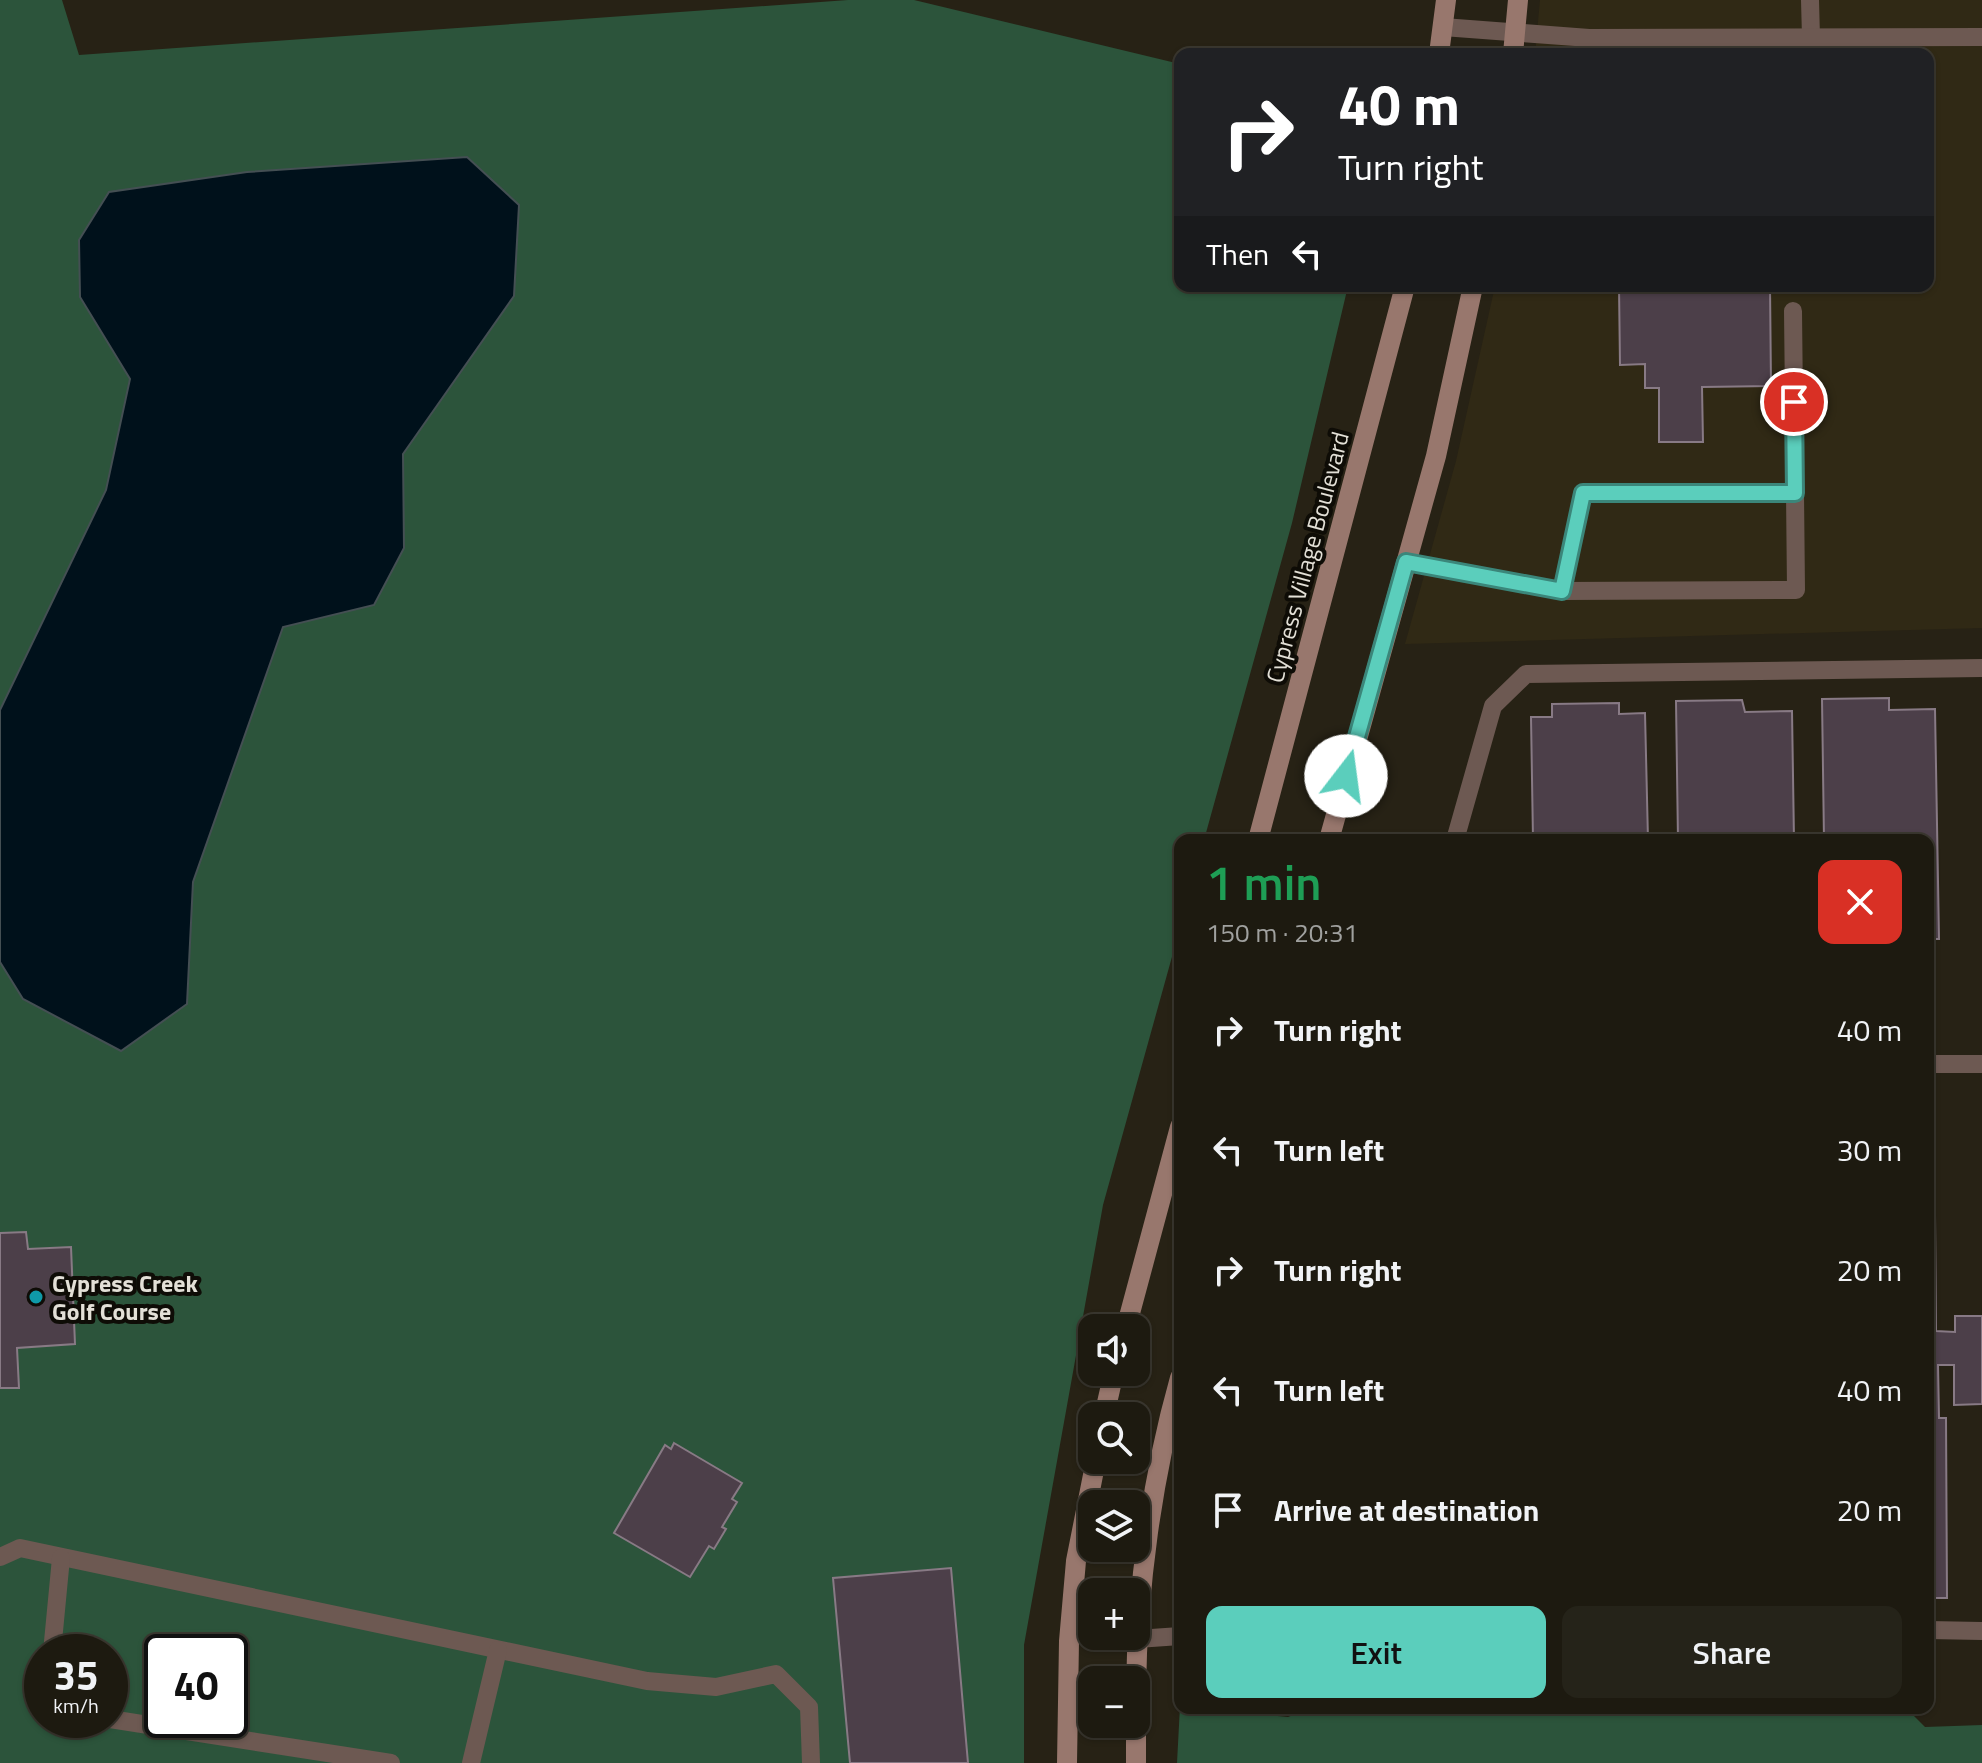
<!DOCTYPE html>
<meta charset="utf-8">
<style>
body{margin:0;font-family:"Titillium Web",sans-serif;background:#252319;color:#f1f3f6;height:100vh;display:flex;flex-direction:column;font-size:30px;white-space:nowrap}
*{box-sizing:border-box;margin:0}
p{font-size:26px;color:#a0a19f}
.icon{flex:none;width:44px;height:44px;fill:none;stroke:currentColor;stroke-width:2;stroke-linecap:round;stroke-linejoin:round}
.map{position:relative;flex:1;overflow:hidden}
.side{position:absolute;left:1174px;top:834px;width:760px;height:880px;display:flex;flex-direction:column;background:#1d1a10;border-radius:16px;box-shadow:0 2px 6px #0004,0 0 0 2px #3b3830}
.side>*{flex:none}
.banner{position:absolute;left:1174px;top:48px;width:760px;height:244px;border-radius:16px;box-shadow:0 2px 6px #0004,0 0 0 2px #3b3830;background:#202124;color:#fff;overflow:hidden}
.fabs{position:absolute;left:1078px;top:1314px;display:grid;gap:16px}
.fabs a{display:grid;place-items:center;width:72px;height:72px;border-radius:16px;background:#1d1a10;box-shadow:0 2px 6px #0004,0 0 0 2px #3b3830;font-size:40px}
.speed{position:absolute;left:24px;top:1634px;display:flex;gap:16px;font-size:40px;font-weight:700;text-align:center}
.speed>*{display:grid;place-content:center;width:104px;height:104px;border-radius:50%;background:#1d1a10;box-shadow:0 2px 6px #0004,0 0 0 2px #3b3830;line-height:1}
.speed small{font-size:20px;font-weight:400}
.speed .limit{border:4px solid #111;border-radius:12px;background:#fff;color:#111}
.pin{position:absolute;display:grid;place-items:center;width:68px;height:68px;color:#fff;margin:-34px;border:4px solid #fff;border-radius:50%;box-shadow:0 2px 8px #0007}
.me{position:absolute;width:88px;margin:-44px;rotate:15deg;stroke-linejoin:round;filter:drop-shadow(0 0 6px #0008)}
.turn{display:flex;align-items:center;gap:28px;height:168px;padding:0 32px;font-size:36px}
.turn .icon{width:104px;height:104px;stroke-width:2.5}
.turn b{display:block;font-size:56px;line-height:68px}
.then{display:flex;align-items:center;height:76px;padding:0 32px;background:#0003;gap:16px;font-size:30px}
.round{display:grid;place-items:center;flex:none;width:84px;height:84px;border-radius:16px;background:#252319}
.head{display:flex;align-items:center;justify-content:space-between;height:136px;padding:0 32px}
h1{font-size:48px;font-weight:600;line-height:60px;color:#1e9e55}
.primary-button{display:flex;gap:16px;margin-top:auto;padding:16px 32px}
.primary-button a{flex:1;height:92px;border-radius:16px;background:#5bcebc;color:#111;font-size:32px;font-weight:600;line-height:92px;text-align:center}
.primary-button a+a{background:#252319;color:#f1f3f6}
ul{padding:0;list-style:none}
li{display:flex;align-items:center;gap:24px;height:120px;padding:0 32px}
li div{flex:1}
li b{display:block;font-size:30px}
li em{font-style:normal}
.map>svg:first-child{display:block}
.built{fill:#302915}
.green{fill:#2c543b;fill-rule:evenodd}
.water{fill:#00111b;stroke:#444f53;stroke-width:2}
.building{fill:#4c3f49;stroke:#887a85;stroke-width:2}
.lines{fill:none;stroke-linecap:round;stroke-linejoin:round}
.lane{stroke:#6d5952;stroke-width:18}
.secondary{stroke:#98776d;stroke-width:20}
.route-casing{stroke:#3b867a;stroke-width:20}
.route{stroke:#5bcebc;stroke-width:14}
.culture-dot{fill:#0f9aa8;stroke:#0e0c06;stroke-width:3}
.labels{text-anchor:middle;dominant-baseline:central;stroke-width:8;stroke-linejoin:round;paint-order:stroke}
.street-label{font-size:24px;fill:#e3e0d7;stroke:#0e0c06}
.poi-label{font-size:24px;font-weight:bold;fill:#e3e0d7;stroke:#0e0c06;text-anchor:start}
</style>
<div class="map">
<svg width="1982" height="1763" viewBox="0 0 1982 1763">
<rect width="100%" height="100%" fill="#272215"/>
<path class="built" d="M 1540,0 L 1982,0 L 1982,628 L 1405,644 L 1456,461 L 1495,286 L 1928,286 L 1928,54 L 1535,54 Z"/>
<g class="green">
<path d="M 0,0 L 62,0 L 79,55 L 848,0 L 914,0 L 1180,64 L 1180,286 L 1348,286 L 1292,523 L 1204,840 L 1180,840 L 1180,928 L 1103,1205 L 1024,1645 L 1024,1763 L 0,1763 ZM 42,1652 L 110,1652 L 110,1720 L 42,1720 ZM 162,1652 L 230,1652 L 230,1720 L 162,1720 Z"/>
<path d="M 1180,1706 L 1288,1717 L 1310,1708 L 1906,1708 L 1925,1727 L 1982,1725 L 1982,1763 L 1177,1763 Z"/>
</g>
<path class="water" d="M 467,157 L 519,205 L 514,296 L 403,454 L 404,548 L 374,605 L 283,627 L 193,882 L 187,1004 L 121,1051 L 23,999 L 0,962 L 0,710 L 106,490 L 130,379 L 80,297 L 79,240 L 109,192 L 247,172 Z"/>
<g class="building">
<path d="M 1619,286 L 1770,286 L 1771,386 L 1702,387 L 1703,442 L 1659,442 L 1659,388 L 1645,388 L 1645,364 L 1620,365 Z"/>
<path d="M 1889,698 L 1889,710 L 1935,709 L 1939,939 L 1931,939 L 1932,1032 L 1928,1032 L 1928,840 L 1824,840 L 1822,699 Z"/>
<path d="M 1742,700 L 1745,712 L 1792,711 L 1794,840 L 1678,840 L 1676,701 Z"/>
<path d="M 1619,703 L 1619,714 L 1645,713 L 1648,840 L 1533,840 L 1531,717 L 1552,717 L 1552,704 Z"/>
<path d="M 1928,1097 L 1934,1097 L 1936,1331 L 1955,1332 L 1955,1316 L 1982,1316 L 1982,1404 L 1954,1405 L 1954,1365 L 1938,1365 L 1939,1418 L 1946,1418 L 1947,1598 L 1928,1598 Z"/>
<path d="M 26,1232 L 28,1249 L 71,1247 L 75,1344 L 17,1348 L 19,1388 L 0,1388 L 0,1233 Z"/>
<path d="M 674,1443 L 742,1483 L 732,1499 L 737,1502 L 722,1527 L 726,1529 L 714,1549 L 709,1546 L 690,1577 L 614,1533 L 665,1445 L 671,1449 Z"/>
<path d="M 951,1568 L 968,1763 L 850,1763 L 833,1578 Z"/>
</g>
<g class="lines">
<g class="lane">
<path d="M 1810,0 L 1811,37"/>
<path d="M 1443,27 L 1589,38 L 1982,37"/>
<path d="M 1793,311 L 1795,493"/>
<path d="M 1406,562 L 1562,591 L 1796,590 L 1795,493 L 1583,493 L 1562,591"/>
<path d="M 1455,840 L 1493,706 L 1526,674 L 1982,668"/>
<path d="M 1928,1064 L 1982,1064"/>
<path d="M 0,1557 L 20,1548 L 647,1681 L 716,1687 L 776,1674 L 809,1707 L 811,1763"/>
<path d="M 1928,1630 L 1982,1631"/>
<path d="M 1137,1639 L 1180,1636"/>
<path d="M 52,1652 L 61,1558"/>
<path d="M 110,1719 L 391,1763"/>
<path d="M 471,1763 L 498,1650"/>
</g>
<g class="secondary">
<path d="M 1439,54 L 1446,0"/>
<path d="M 1513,54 L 1518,0"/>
<path d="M 1258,840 L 1405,286"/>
<path d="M 1329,840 L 1436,456 L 1473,286"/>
<path d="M 1126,1328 L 1180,1127"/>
<path d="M 1104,1416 L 1114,1372"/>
<path d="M 1136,1692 C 1137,1588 1152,1477 1180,1378"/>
<path d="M 1136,1724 L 1136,1763"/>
<path d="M 1067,1763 L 1069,1641 L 1076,1561 L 1096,1460"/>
</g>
</g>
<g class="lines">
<g class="route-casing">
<path id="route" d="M 1346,776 L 1406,562 L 1562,591 L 1583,493 L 1795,493 L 1794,402"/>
</g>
<use href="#route" class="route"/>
</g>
<circle class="culture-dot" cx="36" cy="1297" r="8"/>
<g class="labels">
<g class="street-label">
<text transform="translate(1307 557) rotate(-75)">Cypress Village Boulevard</text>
</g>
<g class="poi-label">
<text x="52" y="1283">Cypress Creek<tspan x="52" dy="28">Golf Course</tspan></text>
</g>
</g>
</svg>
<div class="fabs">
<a><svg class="icon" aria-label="sound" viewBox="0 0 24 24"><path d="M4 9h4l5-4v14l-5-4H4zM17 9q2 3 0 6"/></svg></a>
<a><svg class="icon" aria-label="search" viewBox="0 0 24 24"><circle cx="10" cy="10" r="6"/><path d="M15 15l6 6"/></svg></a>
<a><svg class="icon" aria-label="layers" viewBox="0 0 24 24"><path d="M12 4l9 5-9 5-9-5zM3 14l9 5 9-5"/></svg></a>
<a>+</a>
<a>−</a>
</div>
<div class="speed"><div>35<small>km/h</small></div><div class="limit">40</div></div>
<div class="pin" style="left:1794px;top:402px;background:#d93025"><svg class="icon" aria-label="arrive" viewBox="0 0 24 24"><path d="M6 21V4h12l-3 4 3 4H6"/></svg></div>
<svg class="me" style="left:1346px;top:776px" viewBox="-20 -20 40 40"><circle r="19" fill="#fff"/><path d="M0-13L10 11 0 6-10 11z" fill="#5bcebc"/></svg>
<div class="banner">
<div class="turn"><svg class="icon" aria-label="right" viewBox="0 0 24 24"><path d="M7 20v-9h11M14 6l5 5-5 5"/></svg><div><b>40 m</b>Turn right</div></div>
<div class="then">Then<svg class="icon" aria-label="left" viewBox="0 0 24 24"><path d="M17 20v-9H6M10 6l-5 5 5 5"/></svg></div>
</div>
<section class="side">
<div class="head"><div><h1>1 min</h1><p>150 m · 20:31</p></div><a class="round" style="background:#d93025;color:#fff"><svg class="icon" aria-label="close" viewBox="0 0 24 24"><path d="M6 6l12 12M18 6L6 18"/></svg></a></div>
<ul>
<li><svg class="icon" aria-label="right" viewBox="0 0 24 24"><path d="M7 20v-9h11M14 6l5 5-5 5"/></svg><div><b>Turn right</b></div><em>40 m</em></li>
<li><svg class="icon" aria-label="left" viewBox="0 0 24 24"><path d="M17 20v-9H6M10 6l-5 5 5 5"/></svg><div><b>Turn left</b></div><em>30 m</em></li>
<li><svg class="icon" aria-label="right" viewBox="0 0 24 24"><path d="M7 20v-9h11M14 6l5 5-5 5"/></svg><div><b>Turn right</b></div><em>20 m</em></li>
<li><svg class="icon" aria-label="left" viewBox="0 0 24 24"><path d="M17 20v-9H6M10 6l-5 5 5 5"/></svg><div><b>Turn left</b></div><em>40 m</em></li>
<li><svg class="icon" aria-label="arrive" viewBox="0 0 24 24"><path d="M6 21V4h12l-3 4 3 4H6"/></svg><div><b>Arrive at destination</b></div><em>20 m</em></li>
</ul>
<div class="primary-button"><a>Exit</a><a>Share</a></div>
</section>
</div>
